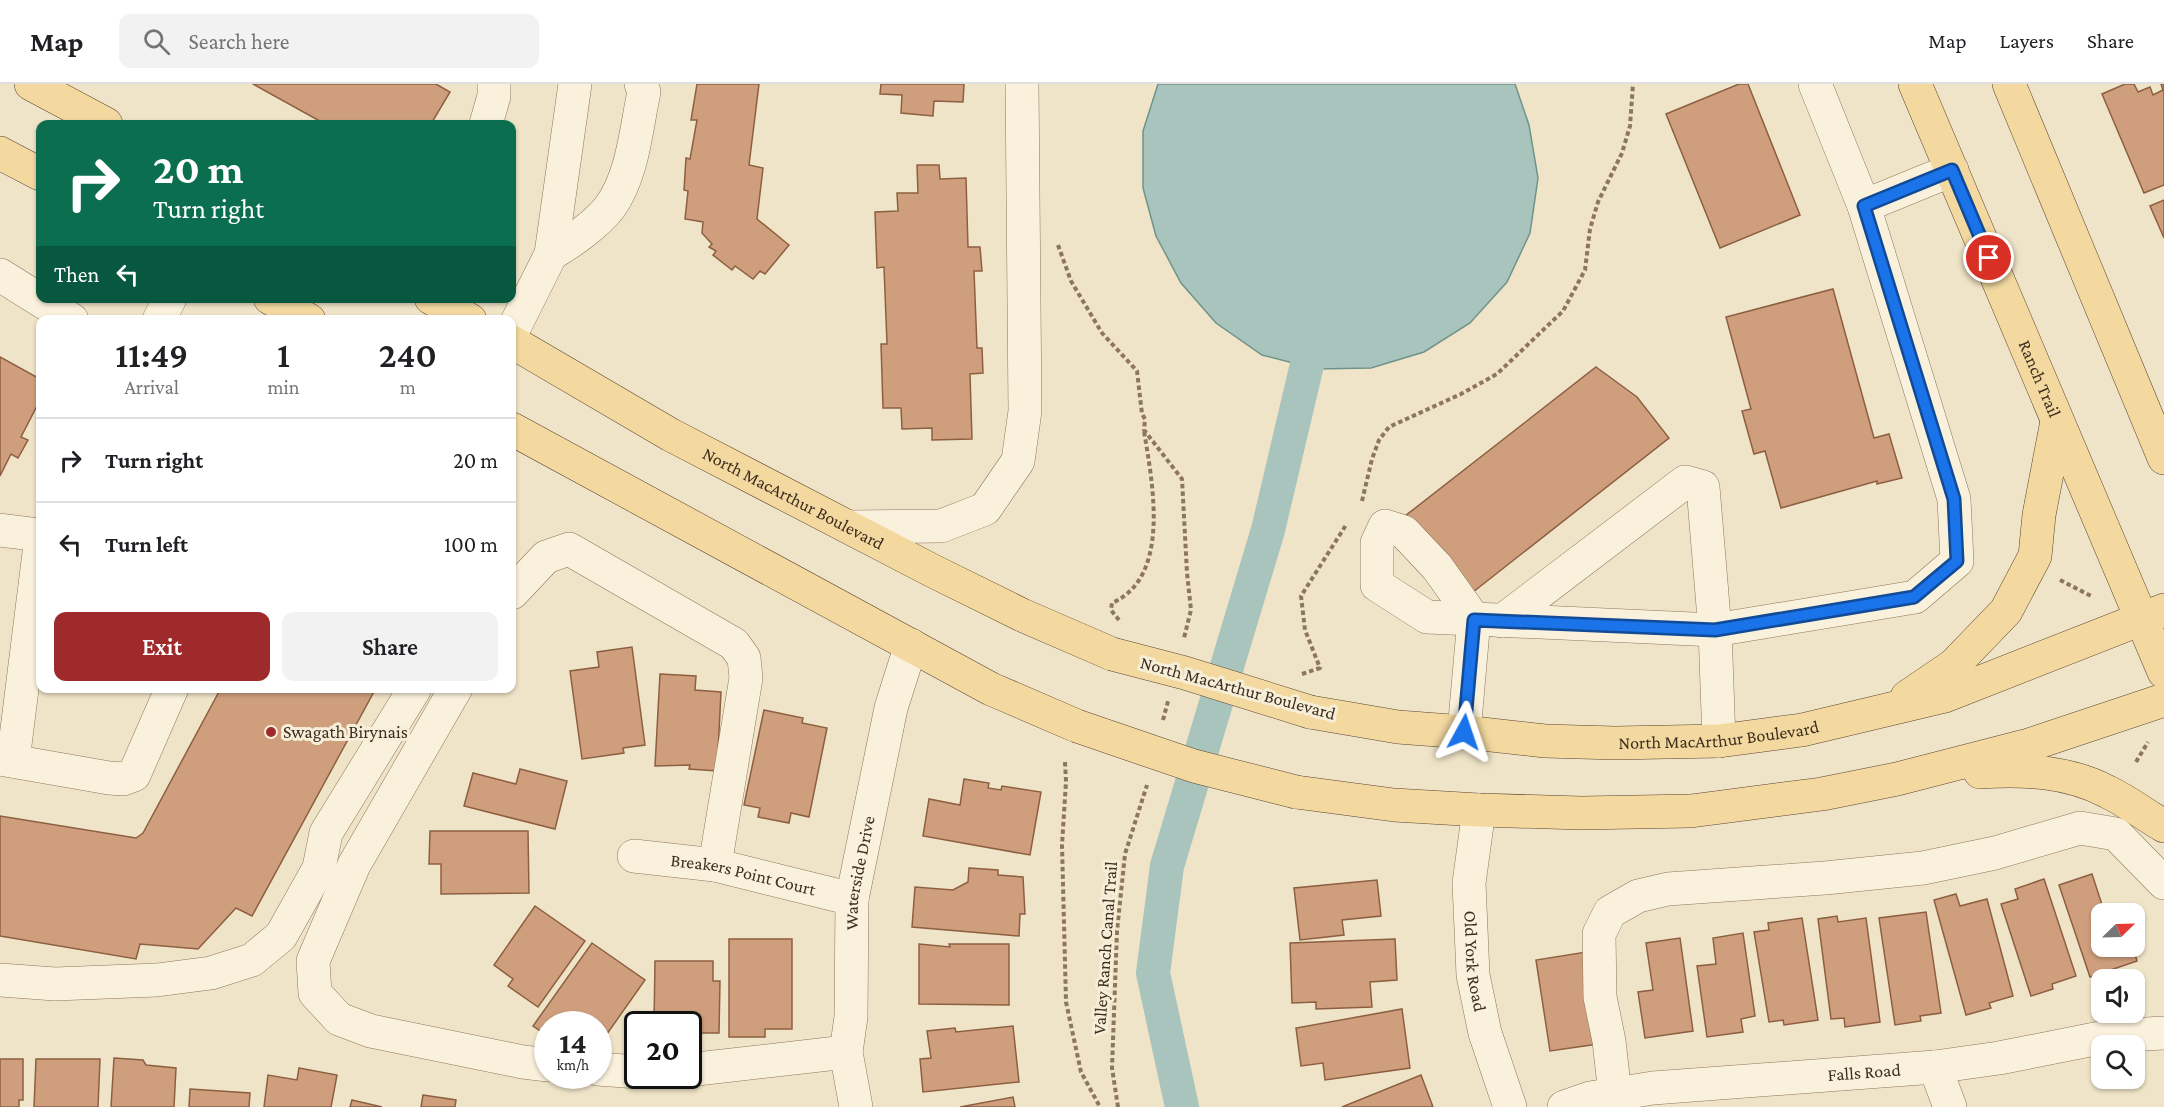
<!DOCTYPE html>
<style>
body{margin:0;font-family:"Crimson Pro",serif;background:#f2f2f2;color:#202124;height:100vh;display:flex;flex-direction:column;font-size:22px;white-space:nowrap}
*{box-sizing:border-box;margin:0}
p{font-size:20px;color:#757577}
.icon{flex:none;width:33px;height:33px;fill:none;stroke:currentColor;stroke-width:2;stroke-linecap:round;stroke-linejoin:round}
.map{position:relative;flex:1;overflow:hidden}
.side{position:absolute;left:36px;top:231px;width:480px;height:378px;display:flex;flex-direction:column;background:#fff;border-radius:12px;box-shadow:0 2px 4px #0004}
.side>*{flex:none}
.banner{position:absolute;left:36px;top:36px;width:480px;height:183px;border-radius:12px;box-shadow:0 2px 4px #0004;background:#0b6e4f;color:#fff;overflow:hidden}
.needle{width:39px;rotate:67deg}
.tools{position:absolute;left:2091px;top:819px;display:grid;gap:12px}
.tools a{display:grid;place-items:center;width:54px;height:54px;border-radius:12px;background:#fff;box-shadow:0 2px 4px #0004;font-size:30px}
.speed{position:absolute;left:534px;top:927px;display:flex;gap:12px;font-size:30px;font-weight:700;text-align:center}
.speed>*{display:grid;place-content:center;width:78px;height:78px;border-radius:50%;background:#fff;box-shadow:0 2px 4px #0004;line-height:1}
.speed small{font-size:15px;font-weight:400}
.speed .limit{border:3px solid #111;border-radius:9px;background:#fff;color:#111}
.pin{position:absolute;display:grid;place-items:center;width:51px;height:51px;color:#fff;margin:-26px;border:3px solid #fff;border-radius:50%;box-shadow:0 2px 6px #0007}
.me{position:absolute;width:66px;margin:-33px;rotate:5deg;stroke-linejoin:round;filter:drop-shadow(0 0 4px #0008)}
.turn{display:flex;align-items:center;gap:21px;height:126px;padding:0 18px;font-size:27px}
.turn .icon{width:78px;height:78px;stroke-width:2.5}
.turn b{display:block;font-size:42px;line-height:51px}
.then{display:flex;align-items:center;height:57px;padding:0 18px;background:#0003;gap:12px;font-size:22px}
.eta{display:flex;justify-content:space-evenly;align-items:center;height:102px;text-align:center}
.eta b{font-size:36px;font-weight:600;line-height:42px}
.button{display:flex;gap:12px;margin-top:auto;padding:12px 18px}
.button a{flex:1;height:69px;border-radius:12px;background:#9e2a2b;color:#fff;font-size:24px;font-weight:600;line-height:69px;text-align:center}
.button a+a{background:#f2f2f2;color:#202124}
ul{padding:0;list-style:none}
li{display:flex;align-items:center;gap:18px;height:84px;padding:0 18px;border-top:2px solid #e0e0e0}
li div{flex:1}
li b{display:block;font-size:22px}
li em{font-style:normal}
header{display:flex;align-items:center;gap:36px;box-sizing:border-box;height:84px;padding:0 30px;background:#fff;border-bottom:2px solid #e0e0e0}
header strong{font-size:28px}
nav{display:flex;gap:33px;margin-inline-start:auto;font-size:21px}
.search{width:420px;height:54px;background:#f2f2f2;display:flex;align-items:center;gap:15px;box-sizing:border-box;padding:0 21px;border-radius:12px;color:#757577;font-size:22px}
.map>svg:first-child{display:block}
.water{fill:#a9c4bc;stroke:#6f938a;stroke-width:1.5}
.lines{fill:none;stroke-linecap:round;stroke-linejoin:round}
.canal{stroke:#a9c4bc;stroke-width:34}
.building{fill:#cf9f7d;stroke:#8d5f41;stroke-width:1.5}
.minor-casing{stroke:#8d765c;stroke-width:34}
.major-casing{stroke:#5b4430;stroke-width:34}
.path{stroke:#8d765c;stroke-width:4;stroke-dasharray:4.5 3;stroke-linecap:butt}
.minor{stroke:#faf1dc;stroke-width:33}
.major{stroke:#f3d9a0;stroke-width:33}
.major-bridge-casing{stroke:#5b4430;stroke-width:34;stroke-linecap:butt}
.major-bridge{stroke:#f3d9a0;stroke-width:33}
.route-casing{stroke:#114b97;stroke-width:15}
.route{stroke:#1a73e8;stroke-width:10}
.poi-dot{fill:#9e2a2b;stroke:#f7eed8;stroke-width:2}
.labels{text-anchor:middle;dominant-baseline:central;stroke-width:6;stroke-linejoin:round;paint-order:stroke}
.street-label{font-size:18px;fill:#3d2e20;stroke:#f7eed8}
.poi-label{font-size:18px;fill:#3d2e20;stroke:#f7eed8;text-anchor:start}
</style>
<header>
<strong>Map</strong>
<div class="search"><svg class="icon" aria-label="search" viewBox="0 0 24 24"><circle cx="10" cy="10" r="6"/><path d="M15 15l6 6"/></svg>Search here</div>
<nav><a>Map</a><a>Layers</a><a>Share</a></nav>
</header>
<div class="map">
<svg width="2164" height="1023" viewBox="0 0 2164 1023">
<rect width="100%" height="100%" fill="#f0e4c8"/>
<path class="water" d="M 1158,0 L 1515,0 L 1529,41 L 1538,94 L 1530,149 L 1507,198 L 1470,239 L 1424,268 L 1371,284 L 1316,285 L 1262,271 L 1216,239 L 1181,199 L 1156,152 L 1143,104 L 1143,47 Z"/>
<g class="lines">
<path class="canal" d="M 1182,1023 L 1153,889 L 1167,782 L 1268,446 L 1317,238"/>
</g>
<g class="building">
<path d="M 253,0 L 436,0 L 450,8 L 431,40 L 325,40 Z"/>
<path d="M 697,0 L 759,0 L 749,81 L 763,84 L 757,135 L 789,161 L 765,190 L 760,187 L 753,195 L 735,182 L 732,186 L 713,171 L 716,167 L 709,163 L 712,160 L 702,149 L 703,138 L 685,135 L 688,107 L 684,106 L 686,74 L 690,75 L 697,36 L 691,36 Z"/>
<path d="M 881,0 L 964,0 L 963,18 L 934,17 L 933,32 L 901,29 L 902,11 L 880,10 Z"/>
<path d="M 1739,0 L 1748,0 L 1800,131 L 1720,164 L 1666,30 Z"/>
<path d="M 2125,0 L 2134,0 L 2138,8 L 2150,3 L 2153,11 L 2163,6 L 2161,0 L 2164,0 L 2164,101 L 2144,109 L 2102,10 Z"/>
<path d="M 917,81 L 939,81 L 940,95 L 966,94 L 968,163 L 980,163 L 982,187 L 974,187 L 977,264 L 982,264 L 983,289 L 970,290 L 972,355 L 932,356 L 932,344 L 902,345 L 901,324 L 883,324 L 881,260 L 887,260 L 884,183 L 877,184 L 875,128 L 898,127 L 897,109 L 918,109 Z"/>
<path d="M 2164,116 L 2164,154 L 2150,122 Z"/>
<path d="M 1833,205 L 1874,354 L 1889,350 L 1902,394 L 1877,400 L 1877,397 L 1781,424 L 1765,367 L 1754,370 L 1742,327 L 1751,325 L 1726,233 Z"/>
<path d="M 0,273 L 40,295 L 40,316 L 21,353 L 28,356 L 18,374 L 11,370 L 0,392 Z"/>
<path d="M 1596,283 L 1637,313 L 1669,354 L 1468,512 L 1405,432 Z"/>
<path d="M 632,563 L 645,661 L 623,664 L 624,669 L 582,675 L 570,587 L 599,583 L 597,568 Z"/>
<path d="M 660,590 L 696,592 L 695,606 L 721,608 L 717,687 L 689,685 L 690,681 L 655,682 Z"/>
<path d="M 221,604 L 376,604 L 252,832 L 236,824 L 198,865 L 140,860 L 136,875 L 0,852 L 0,732 L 136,754 L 143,749 Z"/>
<path d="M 764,626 L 803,634 L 802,639 L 827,644 L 809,733 L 791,729 L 789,739 L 758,733 L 760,724 L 744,721 Z"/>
<path d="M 520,685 L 567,697 L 555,745 L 464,722 L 473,689 L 516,700 Z"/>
<path d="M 964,695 L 989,699 L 988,704 L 1001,706 L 1002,702 L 1041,708 L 1030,771 L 923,752 L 929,715 L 960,721 Z"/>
<path d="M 430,747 L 528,747 L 529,809 L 441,810 L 441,780 L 429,780 Z"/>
<path d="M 969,784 L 998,786 L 998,791 L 1023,793 L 1025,830 L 1020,830 L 1019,852 L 912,843 L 915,803 L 953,806 L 968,798 Z"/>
<path d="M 2092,790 L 2105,830 L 2102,830 L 2102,862 L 2133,862 L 2137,877 L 2090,893 L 2059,801 Z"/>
<path d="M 2044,795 L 2076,892 L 2052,900 L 2053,905 L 2031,912 L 2001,820 L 2018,815 L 2015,805 Z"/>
<path d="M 1377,796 L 1381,832 L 1342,836 L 1344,851 L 1300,856 L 1294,804 Z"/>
<path d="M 1956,810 L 1960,822 L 1987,815 L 2013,912 L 1989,919 L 1991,924 L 1966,931 L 1934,816 Z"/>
<path d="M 535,822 L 585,857 L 538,923 L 508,902 L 513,895 L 494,881 Z"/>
<path d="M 1926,828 L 1941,929 L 1920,932 L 1921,937 L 1895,941 L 1879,834 Z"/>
<path d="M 1837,832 L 1838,838 L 1866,834 L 1880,938 L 1845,943 L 1844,934 L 1831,935 L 1818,835 Z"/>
<path d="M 1802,834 L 1818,936 L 1784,941 L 1783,936 L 1769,938 L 1754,848 L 1769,846 L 1768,839 Z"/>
<path d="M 1743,849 L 1755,932 L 1741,935 L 1743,948 L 1707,953 L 1697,882 L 1716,880 L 1713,854 Z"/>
<path d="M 1680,854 L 1693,947 L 1645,954 L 1638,908 L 1653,906 L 1646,859 Z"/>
<path d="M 729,855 L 792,855 L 792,945 L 765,945 L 765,953 L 729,953 Z"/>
<path d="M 1395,855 L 1397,896 L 1370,898 L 1372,923 L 1316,925 L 1316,918 L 1292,919 L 1290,859 Z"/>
<path d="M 592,859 L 645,896 L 602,957 L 598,954 L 598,940 L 548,940 L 548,952 L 533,942 Z"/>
<path d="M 919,860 L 950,863 L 949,860 L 1009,860 L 1009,921 L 919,920 Z"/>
<path d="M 1586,868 L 1598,960 L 1550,967 L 1536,876 Z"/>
<path d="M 655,877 L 713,877 L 713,897 L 720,897 L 719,949 L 688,949 L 688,940 L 654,940 Z"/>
<path d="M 1402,925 L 1410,984 L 1325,996 L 1323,979 L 1301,982 L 1296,944 Z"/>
<path d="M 1013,942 L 1019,998 L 923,1008 L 920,975 L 931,974 L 927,947 L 955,944 L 956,948 Z"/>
<path d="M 114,974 L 143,976 L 146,981 L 176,984 L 174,1023 L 111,1023 Z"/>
<path d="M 0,975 L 23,975 L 23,1016 L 19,1016 L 19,1023 L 0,1023 Z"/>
<path d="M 36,975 L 100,975 L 98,1023 L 34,1023 Z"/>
<path d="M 299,984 L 337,991 L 331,1023 L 264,1023 L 268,991 L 297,996 Z"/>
<path d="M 1421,991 L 1433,1023 L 1342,1023 Z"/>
<path d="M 190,1005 L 250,1009 L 249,1023 L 189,1023 Z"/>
<path d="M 423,1011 L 456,1016 L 455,1023 L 421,1023 Z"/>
<path d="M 1013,1013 L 1015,1023 L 960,1023 Z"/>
<path d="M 352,1016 L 382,1023 L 350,1023 Z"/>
</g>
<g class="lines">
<g class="minor-casing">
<g id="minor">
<path d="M 486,40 L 494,12 L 494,0"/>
<path d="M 1864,122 L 1952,86"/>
<path d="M 551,170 C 570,159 597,140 610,123 C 633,91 636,45 644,8 L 641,0"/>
<path d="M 0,191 L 72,236"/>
<path d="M 159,236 L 170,214"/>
<path d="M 512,248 L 551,170 L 575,0"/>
<path d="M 1385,442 L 1404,448 L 1437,483 L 1474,535 L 1427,533 L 1377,501 L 1377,459 Z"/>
<path d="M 849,443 L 941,442 L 985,425 L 1018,377 L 1025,327 L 1022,0"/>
<path d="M 0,446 L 40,451"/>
<path d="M 512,509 L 546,473 L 569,465 L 734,560 L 744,574 L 746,594 L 715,781"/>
<path d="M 1502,537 L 1685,398 L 1703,403 L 1715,546 L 1719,657"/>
<path d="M 456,604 L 354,781 L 313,877 L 315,909 L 339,935 L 371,947 L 523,978 L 548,981"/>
<path d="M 1464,648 L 1474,535 L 1715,546 L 1915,513 L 1957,477 L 1954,415 L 1864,122 L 1815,0"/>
<path d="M 0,675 L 109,694 L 123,695 L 134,691 L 172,604"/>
<path d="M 13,677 L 40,461"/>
<path id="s1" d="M 1479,726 L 1469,799 L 1473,891 L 1485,949 L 1510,1023"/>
<path id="s2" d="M 634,772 L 715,781 L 852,815"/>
<path d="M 0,896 L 55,900 L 157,896 L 211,889 L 252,876 L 281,852 L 319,784 L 326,749 L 415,604"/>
<path d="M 1935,983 L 1950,1023"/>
<path d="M 598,985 L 638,988"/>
<path d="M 688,986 L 846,968"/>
<path d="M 1615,1010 L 1609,957 L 1600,913 L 1599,850 L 1610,828 L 1638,812 L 1668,805 L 1825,794 L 1923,784 L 1995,769 L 2080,744 L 2116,750 L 2164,799"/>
<path id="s3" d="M 856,1023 L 846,968 L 851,933 L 852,815 L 891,624 L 911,561"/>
<path id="s4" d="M 1564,1023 L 1590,1014 L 1653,1004 L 1935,983 L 1999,974 L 2110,952 L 2164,949"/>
</g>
</g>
<g class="major-casing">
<g id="major">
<path d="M 31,0 L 106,40"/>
<path id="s5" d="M 1915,0 L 2164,588"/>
<path d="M 2009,0 L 2164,374"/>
<path d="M 0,69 L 40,90"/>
<path d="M 270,214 L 309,236"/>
<path d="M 431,214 L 470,236"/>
<path id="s6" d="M 512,258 L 671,351 L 933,487 L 1022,531 L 1112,570"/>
<path d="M 512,345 L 991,605 L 1077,642"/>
<path d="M 1907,613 L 1954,581 L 2006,527 L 2035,472 L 2039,431 L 2057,337"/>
<path id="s7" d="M 1310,628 L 1398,643 L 1464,648 L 1545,657 L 1615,659 L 1719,657 L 1802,646 L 1945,612 L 2164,526"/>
<path d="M 1980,688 C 2024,685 2068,687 2108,708 C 2127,717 2145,731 2164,742"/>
<path d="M 1296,708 L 1394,721 L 1479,726 L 1581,729 L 1691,727 L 1822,710 L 1897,695 L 2029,661 L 2164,616"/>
</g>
</g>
<g class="path">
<path d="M 1058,161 L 1071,197 L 1102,249 L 1137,287 L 1142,330 L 1145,335 L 1144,346 L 1182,395 L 1187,489 L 1191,526 L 1184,554"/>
<path d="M 1362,417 L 1372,375 L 1379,356 L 1389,343 L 1461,310 L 1497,290 L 1563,227 L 1585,186 L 1590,145 L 1598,118 L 1622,69 L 1630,42 L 1633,0"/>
<path d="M 2060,496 L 2091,512"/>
<path d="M 1119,536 L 1111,526 L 1112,519 C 1172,493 1152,397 1144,347"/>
<path d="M 1302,590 L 1320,584 L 1305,546 L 1301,512 L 1346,441"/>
<path d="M 1163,636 L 1168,617"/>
<path d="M 1065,678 L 1066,698 L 1062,761 L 1066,918 L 1081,988 L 1100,1023"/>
<path d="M 2136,678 L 2148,658"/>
<path d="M 1118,1023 L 1112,984 L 1117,847 L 1125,770 L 1147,701"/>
</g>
<use href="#minor" class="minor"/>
<use href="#major" class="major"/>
<g class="major-bridge-casing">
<g id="major-bridge">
<path d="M 1112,570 L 1185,589 L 1310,628"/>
<path d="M 1077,642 L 1194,682 L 1296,708"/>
</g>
</g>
<use href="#major-bridge" class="major-bridge"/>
</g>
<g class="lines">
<g class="route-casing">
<path id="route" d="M 1464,648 L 1474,536 L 1715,546 L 1914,513 L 1957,477 L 1954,415 L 1864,122 L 1952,86 L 1989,174"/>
</g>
<use href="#route" class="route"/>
</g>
<circle class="poi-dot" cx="271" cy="648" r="6"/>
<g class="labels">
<g class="street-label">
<text stroke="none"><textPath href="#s5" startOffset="320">Ranch Trail</textPath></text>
<text stroke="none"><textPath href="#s6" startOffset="322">North MacArthur Boulevard</textPath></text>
<text transform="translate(1238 604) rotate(15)">North MacArthur Boulevard</text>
<text stroke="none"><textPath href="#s7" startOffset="411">North MacArthur Boulevard</textPath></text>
<text stroke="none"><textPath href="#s3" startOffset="236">Waterside Drive</textPath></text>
<text stroke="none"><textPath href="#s2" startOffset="111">Breakers Point Court</textPath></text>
<text transform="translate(1105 864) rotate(-86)">Valley Ranch Canal Trail</text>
<text stroke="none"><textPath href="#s1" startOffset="152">Old York Road</textPath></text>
<text stroke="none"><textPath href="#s4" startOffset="303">Falls Road</textPath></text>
</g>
<g class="poi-label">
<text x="283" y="648">Swagath Birynais</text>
</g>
</g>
</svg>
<div class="tools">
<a><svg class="needle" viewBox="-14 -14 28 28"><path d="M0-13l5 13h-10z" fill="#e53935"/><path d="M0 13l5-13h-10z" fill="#757577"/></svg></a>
<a><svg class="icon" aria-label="sound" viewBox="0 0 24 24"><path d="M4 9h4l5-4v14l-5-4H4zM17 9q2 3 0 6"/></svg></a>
<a><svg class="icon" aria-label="search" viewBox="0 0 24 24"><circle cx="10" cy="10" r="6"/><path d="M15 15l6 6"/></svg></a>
</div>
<div class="speed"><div>14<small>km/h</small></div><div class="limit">20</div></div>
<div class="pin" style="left:1989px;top:174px;background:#d93025"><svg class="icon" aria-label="arrive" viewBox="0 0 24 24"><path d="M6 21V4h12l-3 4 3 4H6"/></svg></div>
<svg class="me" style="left:1464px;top:648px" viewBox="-20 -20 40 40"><path d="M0-17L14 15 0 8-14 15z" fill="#1a73e8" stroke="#fff" stroke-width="4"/></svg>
<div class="banner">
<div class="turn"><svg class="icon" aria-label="right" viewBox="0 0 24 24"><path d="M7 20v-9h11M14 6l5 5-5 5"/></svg><div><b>20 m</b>Turn right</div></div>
<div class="then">Then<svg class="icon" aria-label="left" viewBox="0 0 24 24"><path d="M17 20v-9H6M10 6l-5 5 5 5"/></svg></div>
</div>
<section class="side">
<div class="eta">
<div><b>11:49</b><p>Arrival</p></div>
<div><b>1</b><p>min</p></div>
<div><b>240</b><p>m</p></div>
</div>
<ul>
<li><svg class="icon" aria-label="right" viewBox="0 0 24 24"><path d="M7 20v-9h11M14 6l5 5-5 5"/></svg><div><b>Turn right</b></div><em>20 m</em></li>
<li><svg class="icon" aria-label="left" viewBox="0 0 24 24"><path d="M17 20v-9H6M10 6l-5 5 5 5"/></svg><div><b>Turn left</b></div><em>100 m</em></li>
</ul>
<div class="button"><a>Exit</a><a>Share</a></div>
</section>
</div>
